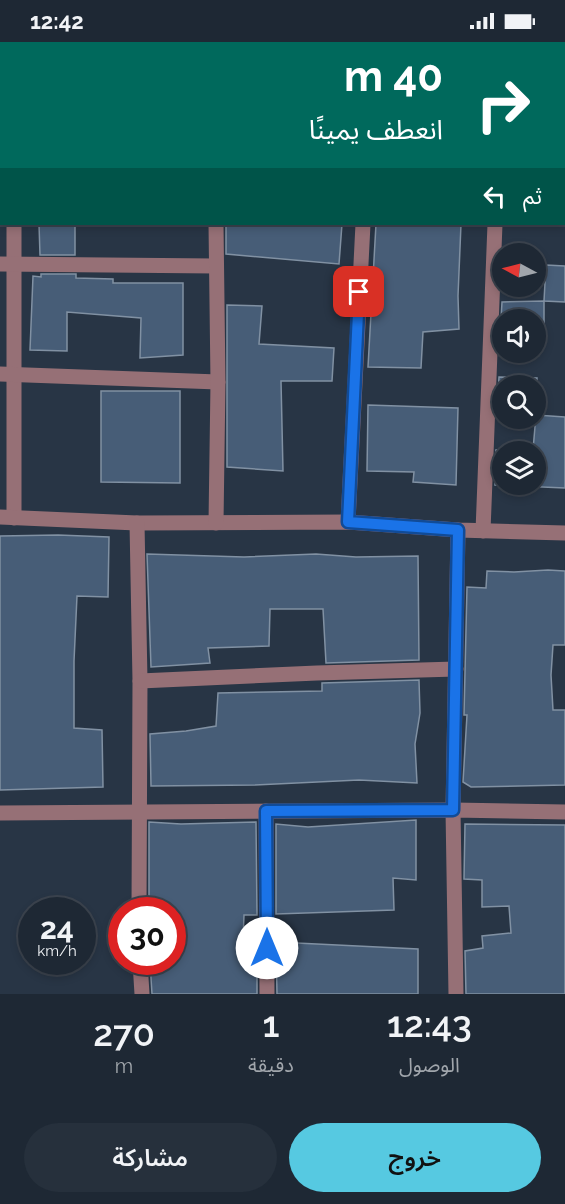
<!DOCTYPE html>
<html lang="ar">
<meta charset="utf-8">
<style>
body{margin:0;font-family:Raleway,"Noto Sans Arabic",sans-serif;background:#26303c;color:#f1f3f6;direction:rtl;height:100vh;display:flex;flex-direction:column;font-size:22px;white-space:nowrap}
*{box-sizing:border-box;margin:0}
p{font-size:20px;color:#a1a6ac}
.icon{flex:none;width:33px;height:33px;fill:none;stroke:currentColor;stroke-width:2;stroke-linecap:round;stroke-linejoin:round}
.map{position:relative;height:952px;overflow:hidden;direction:ltr}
.details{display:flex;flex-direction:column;background:#1e2834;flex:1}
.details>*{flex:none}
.guide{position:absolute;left:0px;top:0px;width:566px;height:183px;box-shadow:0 3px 9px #0003,0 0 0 2px #3c444f;direction:rtl;background:#00695c;color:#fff;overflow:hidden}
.needle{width:39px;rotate:277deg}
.controls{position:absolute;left:492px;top:201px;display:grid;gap:12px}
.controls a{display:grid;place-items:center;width:54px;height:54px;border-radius:50%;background:#1e2834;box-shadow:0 3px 9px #0003,0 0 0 2px #3c444f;font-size:30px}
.speed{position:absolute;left:18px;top:855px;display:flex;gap:12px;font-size:30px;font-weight:700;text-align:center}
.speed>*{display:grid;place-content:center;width:78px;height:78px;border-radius:50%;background:#1e2834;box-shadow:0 3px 9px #0003,0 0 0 2px #3c444f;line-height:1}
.speed small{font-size:15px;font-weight:400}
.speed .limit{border:9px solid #d22;background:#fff;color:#111}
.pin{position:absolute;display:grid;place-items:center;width:51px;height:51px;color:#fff;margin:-26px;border-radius:12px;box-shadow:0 3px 9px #0006}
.me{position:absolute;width:66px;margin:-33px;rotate:0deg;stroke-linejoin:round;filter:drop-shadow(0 0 4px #0008)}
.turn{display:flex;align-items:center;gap:21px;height:126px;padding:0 24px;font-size:27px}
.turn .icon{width:78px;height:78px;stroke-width:2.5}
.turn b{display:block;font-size:42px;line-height:51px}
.then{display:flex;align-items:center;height:57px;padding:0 24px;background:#0003;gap:12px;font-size:22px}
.eta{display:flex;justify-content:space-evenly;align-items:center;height:102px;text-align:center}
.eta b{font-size:36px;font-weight:600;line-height:42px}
.cta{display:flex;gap:12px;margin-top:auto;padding:12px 24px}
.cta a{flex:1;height:69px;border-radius:36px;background:#56c9e1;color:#111;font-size:24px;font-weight:600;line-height:69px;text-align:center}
.cta a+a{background:#26303c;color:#f1f3f6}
.status{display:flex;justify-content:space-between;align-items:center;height:42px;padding:0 30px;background:#1e2834;direction:ltr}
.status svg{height:16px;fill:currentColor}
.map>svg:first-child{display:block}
.building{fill:#475d77;stroke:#8191a3;stroke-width:1.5;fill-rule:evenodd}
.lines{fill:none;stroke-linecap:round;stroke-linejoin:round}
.minor{stroke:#967076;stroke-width:15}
.route-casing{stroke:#114b97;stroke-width:15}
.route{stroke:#1a73e8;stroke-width:10}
</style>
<div class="status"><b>12:42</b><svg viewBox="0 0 49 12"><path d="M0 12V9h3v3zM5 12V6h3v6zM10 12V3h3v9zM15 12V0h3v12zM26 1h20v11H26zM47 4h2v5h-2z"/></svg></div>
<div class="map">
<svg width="565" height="952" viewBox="0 0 565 952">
<rect width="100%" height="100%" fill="#283545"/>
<g class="building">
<path d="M 39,182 L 75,182 L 75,213 L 40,213 Z"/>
<path d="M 226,182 L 342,182 L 339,222 L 226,212 Z"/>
<path d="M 376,182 L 461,182 L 458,254 L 459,287 L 423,290 L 421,326 L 368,325 Z"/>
<path d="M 546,223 L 565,224 L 565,260 L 544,259 Z"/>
<path d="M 41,232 L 76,232 L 76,236 L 113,237 L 113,241 L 183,241 L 183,313 L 140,316 L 141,276 L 67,270 L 67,309 L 30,308 L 33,234 L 41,235 Z"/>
<path d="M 544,259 L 544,295 L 536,295 L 536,278 L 502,278 L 502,295 L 500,295 L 502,260 Z"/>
<path d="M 227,263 L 262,264 L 259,302 L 334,306 L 332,339 L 281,339 L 283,429 L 227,425 Z"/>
<path d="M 499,335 L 537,336 L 536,372 L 536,344 L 502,344 L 502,371 L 497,371 Z"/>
<path d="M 101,349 L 180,349 L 180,441 L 101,440 Z"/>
<path d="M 368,363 L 458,366 L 456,443 L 413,440 L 414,430 L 367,429 Z"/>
<path d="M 536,373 L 565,375 L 565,446 L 495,443 L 496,408 L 533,408 ZM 502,410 L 536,410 L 536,442 L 502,442 Z"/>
<path d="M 58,493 L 109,495 L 108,555 L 77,554 L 74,619 L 74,686 L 102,688 L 103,745 L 0,748 L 0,494 Z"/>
<path d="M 147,512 L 244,515 L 316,512 L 356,515 L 418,514 L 419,618 L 326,621 L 323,567 L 270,567 L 269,604 L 208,606 L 210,621 L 151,625 Z"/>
<path d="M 548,528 L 565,529 L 565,603 L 553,603 L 551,633 L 553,668 L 565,668 L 565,743 L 471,745 L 463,740 L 467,673 L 464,673 L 467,545 L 486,546 L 487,529 L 514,530 Z"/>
<path d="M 419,638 L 420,671 L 415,702 L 417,741 L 359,738 L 255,743 L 151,744 L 150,692 L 186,689 L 216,684 L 218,651 L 322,649 L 322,641 Z"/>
<path d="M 416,778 L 416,838 L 393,836 L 394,868 L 276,872 L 276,782 L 308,785 Z"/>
<path d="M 149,780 L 181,782 L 256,780 L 257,873 L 244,873 L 243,898 L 257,899 L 257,952 L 152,952 L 150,920 L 172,920 L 172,868 L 149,868 Z"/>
<path d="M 465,782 L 565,783 L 565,952 L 466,952 L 465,909 L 483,906 L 482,894 L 511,891 L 509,864 L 482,865 L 482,838 L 464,837 Z"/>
<path d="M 276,900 L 418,907 L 418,952 L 277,952 Z"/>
</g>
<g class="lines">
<g class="minor">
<path d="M 36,0 L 37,2"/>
<path d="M 371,0 L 371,2"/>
<path d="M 219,2 L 219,0"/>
<path d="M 502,2 L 502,0"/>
<path d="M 0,12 L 2,12"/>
<path d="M 564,13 L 565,13"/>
<path d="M 0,119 L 2,120"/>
<path d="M 14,182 L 14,476"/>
<path d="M 0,222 L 215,224"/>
<path d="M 0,332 L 218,340"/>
<path d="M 0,475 L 137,481 L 348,480 L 458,488 L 565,491"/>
<path d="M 348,480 L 363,182"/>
<path d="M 137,481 L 140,639 L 139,868"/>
<path d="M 216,481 L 218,340 L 216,182"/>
<path d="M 483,489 L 495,182"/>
<path d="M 140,639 L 317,631 L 456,627"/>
<path d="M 266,769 L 267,952"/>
<path d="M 0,771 L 453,768 L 565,770"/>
<path d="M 140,920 L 142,952"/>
<path d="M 456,952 L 453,768 L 458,488"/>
</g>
</g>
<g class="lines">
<g class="route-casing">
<path id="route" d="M 267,906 L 266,769 L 453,768 L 458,488 L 348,480 L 359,250"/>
</g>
<use href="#route" class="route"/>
</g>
</svg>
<div class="controls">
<a><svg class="needle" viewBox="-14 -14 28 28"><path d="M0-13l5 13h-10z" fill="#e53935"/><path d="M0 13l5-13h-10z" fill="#a1a6ac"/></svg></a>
<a><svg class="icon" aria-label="sound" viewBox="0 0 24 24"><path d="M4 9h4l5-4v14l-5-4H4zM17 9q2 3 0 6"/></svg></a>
<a><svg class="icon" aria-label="search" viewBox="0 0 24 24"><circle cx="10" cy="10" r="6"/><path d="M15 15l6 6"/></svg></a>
<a><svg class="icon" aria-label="layers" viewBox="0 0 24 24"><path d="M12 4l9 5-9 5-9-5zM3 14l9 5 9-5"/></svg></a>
</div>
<div class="speed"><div>24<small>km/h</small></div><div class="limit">30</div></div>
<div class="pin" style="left:359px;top:250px;background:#d93025"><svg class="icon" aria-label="arrive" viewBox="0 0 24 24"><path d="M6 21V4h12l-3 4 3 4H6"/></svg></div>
<svg class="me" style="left:267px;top:906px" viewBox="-20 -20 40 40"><circle r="19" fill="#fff"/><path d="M0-13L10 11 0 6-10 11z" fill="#1a73e8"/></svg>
<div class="guide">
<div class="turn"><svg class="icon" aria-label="right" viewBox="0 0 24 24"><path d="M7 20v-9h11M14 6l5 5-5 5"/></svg><div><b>40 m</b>انعطف يمينًا</div></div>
<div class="then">ثم<svg class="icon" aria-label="left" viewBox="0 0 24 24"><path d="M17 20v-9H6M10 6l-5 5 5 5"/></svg></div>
</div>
</div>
<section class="details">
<div class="eta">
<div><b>12:43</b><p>الوصول</p></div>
<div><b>1</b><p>دقيقة</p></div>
<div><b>270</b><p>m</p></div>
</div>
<div class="cta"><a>خروج</a><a>مشاركة</a></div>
</section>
